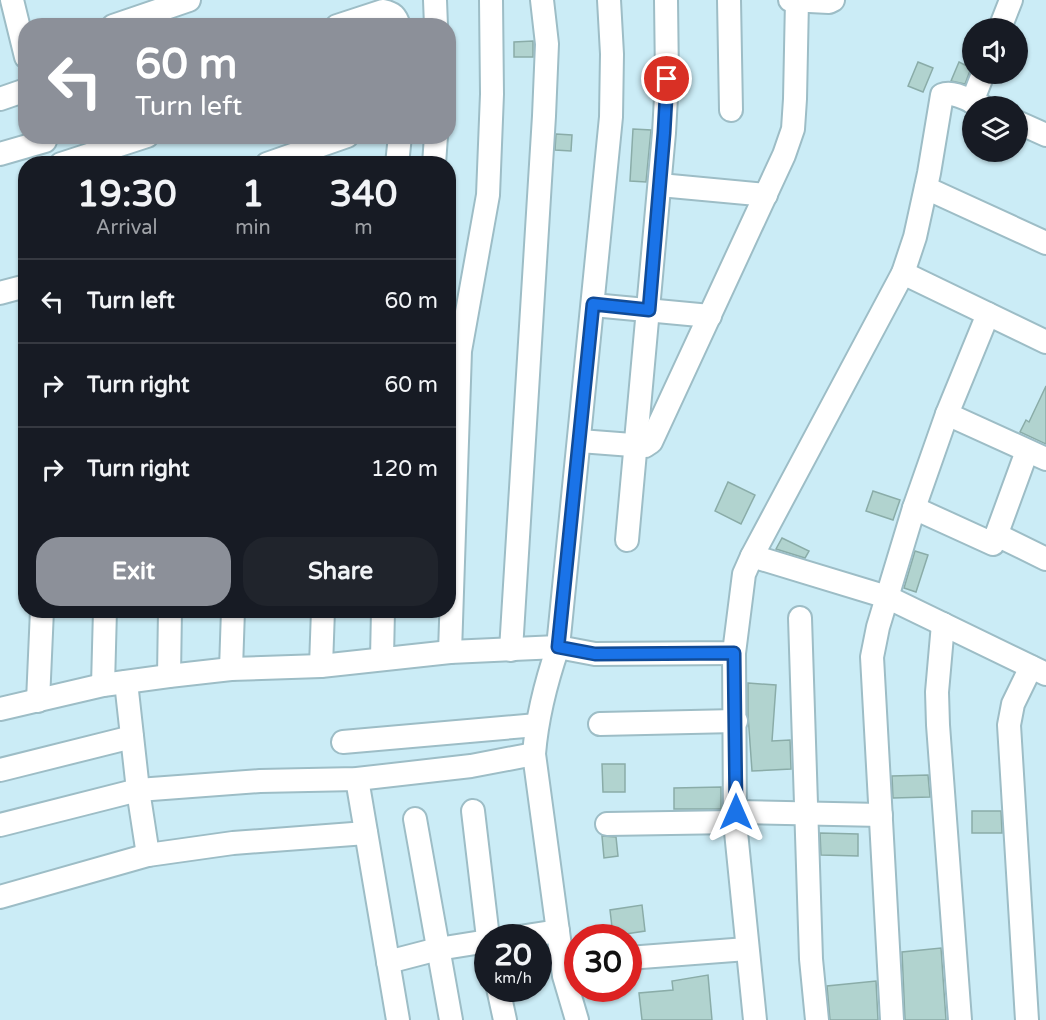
<!DOCTYPE html>
<style>
body{margin:0;font-family:"Varela Round",sans-serif;background:#20242c;color:#f1f3f6;height:100vh;display:flex;flex-direction:column;font-size:22px;white-space:nowrap}
*{box-sizing:border-box;margin:0}
p{font-size:20px;color:#9ea1a6}
.icon{flex:none;width:33px;height:33px;fill:none;stroke:currentColor;stroke-width:2;stroke-linecap:round;stroke-linejoin:round}
.map{position:relative;flex:1;overflow:hidden}
.side{position:absolute;left:18px;top:156px;width:438px;height:462px;display:flex;flex-direction:column;background:#171b24;border-radius:24px;box-shadow:0 2px 4px #0004}
.side>*{flex:none}
.banner{position:absolute;left:18px;top:18px;width:438px;height:126px;border-radius:24px;box-shadow:0 2px 4px #0004;background:#8c9099;color:#fff;overflow:hidden}
.controls{position:absolute;left:962px;top:18px;display:grid;gap:12px}
.controls a{display:grid;place-items:center;width:66px;height:66px;border-radius:50%;background:#171b24;box-shadow:0 2px 4px #0004;font-size:30px}
.speed{position:absolute;left:474px;top:924px;display:flex;gap:12px;font-size:30px;font-weight:700;text-align:center}
.speed>*{display:grid;place-content:center;width:78px;height:78px;border-radius:50%;background:#171b24;box-shadow:0 2px 4px #0004;line-height:1}
.speed small{font-size:15px;font-weight:400}
.speed .limit{border:9px solid #d22;background:#fff;color:#111}
.pin{position:absolute;display:grid;place-items:center;width:51px;height:51px;color:#fff;margin:-26px;border:3px solid #fff;border-radius:50%;box-shadow:0 2px 6px #0007}
.me{position:absolute;width:66px;margin:-33px;rotate:0deg;stroke-linejoin:round;filter:drop-shadow(0 0 4px #0008)}
.turn{display:flex;align-items:center;gap:21px;height:126px;padding:0 18px;font-size:27px}
.turn .icon{width:78px;height:78px;stroke-width:2.5}
.turn b{display:block;font-size:42px;line-height:51px}
.eta{display:flex;justify-content:space-evenly;align-items:center;height:102px;text-align:center}
.eta b{font-size:36px;font-weight:700;line-height:42px}
.button{display:flex;gap:12px;margin-top:auto;padding:12px 18px}
.button a{flex:1;height:69px;border-radius:24px;background:#8c9099;color:#fff;font-size:24px;font-weight:700;line-height:69px;text-align:center}
.button a+a{background:#20242c;color:#f1f3f6}
ul{padding:0;list-style:none}
li{display:flex;align-items:center;gap:18px;height:84px;padding:0 18px;border-top:2px solid #363941}
li div{flex:1}
li b{display:block;font-size:22px}
li em{font-style:normal}
.map>svg:first-child{display:block}
.building{fill:#b1d3cf;stroke:#8aaca8;stroke-width:1.5}
.lines{fill:none;stroke-linecap:round;stroke-linejoin:round}
.minor-casing{stroke:#9dbdc6;stroke-width:26}
.minor{stroke:#fff;stroke-width:22}
.route-casing{stroke:#114b97;stroke-width:15}
.route{stroke:#1a73e8;stroke-width:10}
</style>
<div class="map">
<svg width="1046" height="1020" viewBox="0 0 1046 1020">
<rect width="100%" height="100%" fill="#cbecf6"/>
<g class="building">
<path d="M 533,41 L 533,57 L 514,57 L 514,42 Z"/>
<path d="M 918,62 L 933,68 L 923,92 L 908,86 Z"/>
<path d="M 959,62 L 971,68 L 965,84 L 951,81 Z"/>
<path d="M 633,129 L 651,130 L 646,182 L 630,181 Z"/>
<path d="M 556,134 L 572,135 L 571,151 L 555,150 Z"/>
<path d="M 1046,386 L 1046,444 L 1020,432 L 1026,420 L 1029,422 Z"/>
<path d="M 728,482 L 755,495 L 741,524 L 715,511 Z"/>
<path d="M 873,491 L 900,500 L 893,520 L 866,511 Z"/>
<path d="M 782,538 L 809,551 L 805,558 L 776,549 Z"/>
<path d="M 915,551 L 928,555 L 916,592 L 904,588 Z"/>
<path d="M 748,683 L 776,685 L 772,741 L 790,740 L 791,769 L 752,771 L 748,715 Z"/>
<path d="M 602,764 L 625,764 L 625,792 L 603,792 Z"/>
<path d="M 928,775 L 930,797 L 893,798 L 892,776 Z"/>
<path d="M 721,787 L 721,809 L 674,809 L 674,788 Z"/>
<path d="M 972,811 L 1001,811 L 1002,833 L 972,833 Z"/>
<path d="M 820,833 L 858,834 L 858,856 L 821,855 Z"/>
<path d="M 602,836 L 616,837 L 618,856 L 604,858 Z"/>
<path d="M 642,905 L 645,931 L 613,936 L 610,910 Z"/>
<path d="M 941,948 L 946,1020 L 905,1020 L 902,952 Z"/>
<path d="M 708,975 L 712,1020 L 642,1020 L 639,993 L 673,990 L 672,981 Z"/>
<path d="M 876,981 L 878,1020 L 830,1020 L 827,986 Z"/>
</g>
<g class="lines">
<g class="minor-casing">
<g id="minor">
<path d="M 12,0 L 26,57"/>
<path d="M 435,0 L 436,26"/>
<path d="M 729,0 L 731,110"/>
<path d="M 790,0 L 829,2 L 833,0"/>
<path d="M 113,26 L 189,0"/>
<path d="M 337,26 L 383,11 C 393,13 396,16 399,26"/>
<path d="M 1000,28 L 1011,0"/>
<path d="M 0,99 L 26,90"/>
<path d="M 972,102 L 983,74"/>
<path d="M 1017,122 L 1046,135"/>
<path d="M 0,154 L 45,141"/>
<path d="M 61,164 L 147,136"/>
<path d="M 267,164 L 347,136"/>
<path d="M 397,164 L 400,136"/>
<path d="M 434,164 L 436,136"/>
<path d="M 660,185 L 766,195"/>
<path d="M 926,188 L 1046,243"/>
<path d="M 903,273 L 1046,342"/>
<path d="M 0,293 L 26,286"/>
<path d="M 593,305 L 710,316"/>
<path d="M 947,414 L 1046,459"/>
<path d="M 580,441 L 645,446 L 651,442 L 784,155 L 793,129 L 795,99 L 797,0"/>
<path d="M 914,508 L 993,544 L 1027,451"/>
<path d="M 997,535 L 1046,559"/>
<path d="M 627,540 L 664,133 L 667,79 L 666,0"/>
<path d="M 752,556 L 903,273 L 915,237 L 929,173 L 942,95 C 954,90 971,102 982,106"/>
<path d="M 800,618 L 811,959 L 817,1020"/>
<path d="M 943,624 L 937,692 L 938,725 L 960,1020"/>
<path d="M 511,650 L 544,116 L 547,44 L 542,0"/>
<path d="M 450,652 L 460,351 L 488,195 L 492,94 L 491,0"/>
<path d="M 734,653 L 735,822 L 755,1020"/>
<path d="M 382,658 L 383,610"/>
<path d="M 321,666 L 323,610"/>
<path d="M 231,669 L 233,610"/>
<path d="M 169,676 L 170,610"/>
<path d="M 126,682 L 138,790 L 148,855"/>
<path d="M 103,685 L 105,610"/>
<path d="M 38,701 L 42,610"/>
<path d="M 0,709 L 103,685 L 169,676 L 231,669 L 321,666 L 450,652 L 558,647 L 595,654 L 734,653 L 744,574 L 752,556 L 887,597 L 1046,674"/>
<path d="M 600,724 L 736,721"/>
<path d="M 343,742 L 537,725"/>
<path d="M 0,770 L 132,737"/>
<path d="M 357,779 L 398,1020"/>
<path d="M 473,811 L 488,938"/>
<path d="M 736,812 L 881,815"/>
<path d="M 415,819 L 451,1020"/>
<path d="M 607,824 L 735,822"/>
<path d="M 0,825 L 138,790 L 260,781 L 357,779 L 471,766 L 534,754"/>
<path d="M 0,897 L 148,855 L 233,843 L 366,833"/>
<path d="M 513,938 L 558,931"/>
<path d="M 628,958 L 747,949"/>
<path d="M 388,962 L 438,949 L 488,941"/>
<path d="M 498,988 L 505,1020"/>
<path d="M 577,1020 L 564,976 L 534,754 C 537,717 546,682 558,647 L 611,117 L 612,54 L 609,0"/>
<path d="M 892,1020 L 872,657 L 878,627 L 914,508 L 947,414 L 988,314"/>
<path d="M 1027,1020 L 1009,725 L 1013,704 L 1031,667"/>
</g>
</g>
<use href="#minor" class="minor"/>
</g>
<g class="lines">
<g class="route-casing">
<path id="route" d="M 667,79 L 664,133 L 649,310 L 593,304 L 558,647 L 595,654 L 734,653 L 736,812"/>
</g>
<use href="#route" class="route"/>
</g>
</svg>
<div class="controls">
<a><svg class="icon" aria-label="sound" viewBox="0 0 24 24"><path d="M4 9h4l5-4v14l-5-4H4zM17 9q2 3 0 6"/></svg></a>
<a><svg class="icon" aria-label="layers" viewBox="0 0 24 24"><path d="M12 4l9 5-9 5-9-5zM3 14l9 5 9-5"/></svg></a>
</div>
<div class="speed"><div>20<small>km/h</small></div><div class="limit">30</div></div>
<div class="pin" style="left:667px;top:79px;background:#d93025"><svg class="icon" aria-label="arrive" viewBox="0 0 24 24"><path d="M6 21V4h12l-3 4 3 4H6"/></svg></div>
<svg class="me" style="left:736px;top:812px" viewBox="-20 -20 40 40"><path d="M0-17L14 15 0 8-14 15z" fill="#1a73e8" stroke="#fff" stroke-width="4"/></svg>
<div class="banner">
<div class="turn"><svg class="icon" aria-label="left" viewBox="0 0 24 24"><path d="M17 20v-9H6M10 6l-5 5 5 5"/></svg><div><b>60 m</b>Turn left</div></div>
</div>
<section class="side">
<div class="eta">
<div><b>19:30</b><p>Arrival</p></div>
<div><b>1</b><p>min</p></div>
<div><b>340</b><p>m</p></div>
</div>
<ul>
<li><svg class="icon" aria-label="left" viewBox="0 0 24 24"><path d="M17 20v-9H6M10 6l-5 5 5 5"/></svg><div><b>Turn left</b></div><em>60 m</em></li>
<li><svg class="icon" aria-label="right" viewBox="0 0 24 24"><path d="M7 20v-9h11M14 6l5 5-5 5"/></svg><div><b>Turn right</b></div><em>60 m</em></li>
<li><svg class="icon" aria-label="right" viewBox="0 0 24 24"><path d="M7 20v-9h11M14 6l5 5-5 5"/></svg><div><b>Turn right</b></div><em>120 m</em></li>
</ul>
<div class="button"><a>Exit</a><a>Share</a></div>
</section>
</div>
